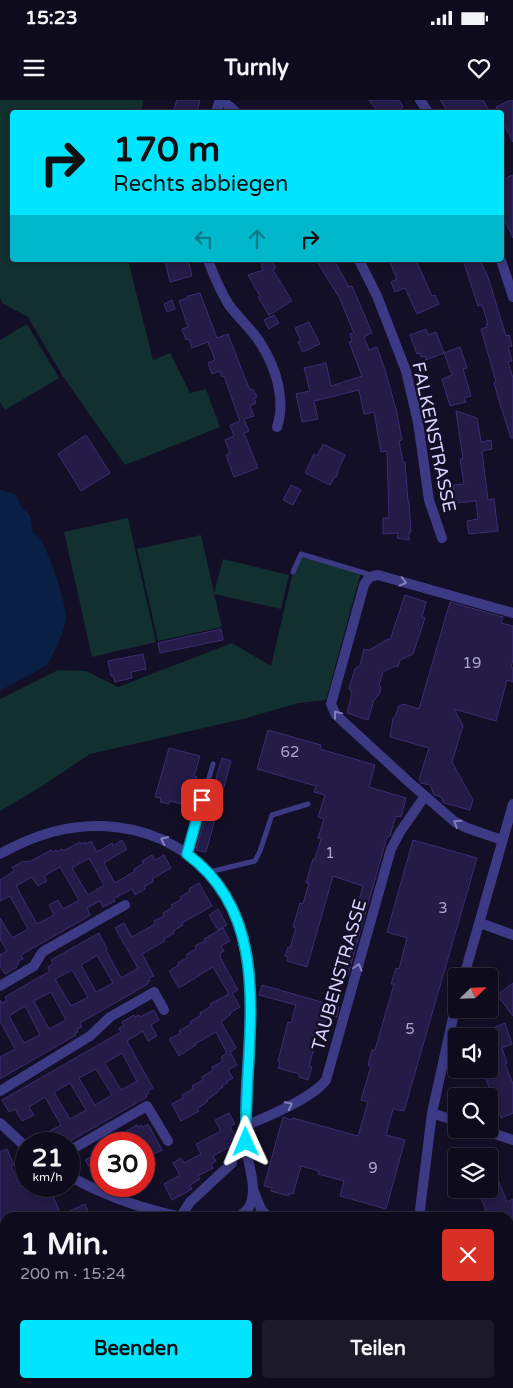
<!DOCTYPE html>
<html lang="de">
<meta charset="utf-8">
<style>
body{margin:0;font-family:"Varela Round",sans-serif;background:#1c1929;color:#f1f3f6;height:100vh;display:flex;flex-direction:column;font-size:19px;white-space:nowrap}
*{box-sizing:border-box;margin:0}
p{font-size:16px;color:#9b9ba3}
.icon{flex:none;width:28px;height:28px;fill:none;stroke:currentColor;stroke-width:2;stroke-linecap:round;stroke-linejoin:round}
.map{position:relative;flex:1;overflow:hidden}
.panel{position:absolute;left:0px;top:1112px;width:514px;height:176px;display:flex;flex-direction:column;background:#0e0b1c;border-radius:15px 15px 0 0;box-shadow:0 2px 8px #0003,0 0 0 1px #2e2b3b}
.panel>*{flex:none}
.banner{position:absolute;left:10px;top:10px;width:494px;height:152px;border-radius:5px;box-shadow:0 2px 8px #0003,0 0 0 1px #2e2b3b;background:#00e5ff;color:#111;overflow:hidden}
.needle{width:32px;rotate:67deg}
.tools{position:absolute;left:448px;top:868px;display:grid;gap:10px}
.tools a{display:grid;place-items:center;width:50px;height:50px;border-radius:5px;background:#0e0b1c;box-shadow:0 2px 8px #0003,0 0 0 1px #2e2b3b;font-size:25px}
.speed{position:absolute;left:15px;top:1032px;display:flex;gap:10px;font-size:25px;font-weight:700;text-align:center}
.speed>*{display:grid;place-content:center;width:65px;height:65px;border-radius:50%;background:#0e0b1c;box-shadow:0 2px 8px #0003,0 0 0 1px #2e2b3b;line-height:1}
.speed small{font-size:12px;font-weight:400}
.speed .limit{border:8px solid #d22;background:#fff;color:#111}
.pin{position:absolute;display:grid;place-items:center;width:42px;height:42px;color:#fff;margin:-21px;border-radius:10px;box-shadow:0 2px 8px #0006}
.me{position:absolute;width:55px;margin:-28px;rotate:359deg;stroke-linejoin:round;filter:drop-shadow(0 0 4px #0008)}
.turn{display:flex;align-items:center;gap:18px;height:105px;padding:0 20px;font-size:22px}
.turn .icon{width:65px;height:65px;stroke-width:2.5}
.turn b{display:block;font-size:35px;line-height:42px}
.lanes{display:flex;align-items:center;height:48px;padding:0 20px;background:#0003;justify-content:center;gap:25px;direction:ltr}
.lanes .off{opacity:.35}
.round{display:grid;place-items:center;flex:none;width:52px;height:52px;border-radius:5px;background:#1c1929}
.headline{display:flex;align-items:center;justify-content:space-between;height:85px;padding:0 20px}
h1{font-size:30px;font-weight:700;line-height:38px}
.cta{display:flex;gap:10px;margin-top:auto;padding:10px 20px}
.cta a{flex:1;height:58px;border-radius:5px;background:#00e5ff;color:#111;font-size:20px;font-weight:700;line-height:58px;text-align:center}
.cta a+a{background:#1c1929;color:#f1f3f6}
.status{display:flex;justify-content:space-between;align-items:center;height:35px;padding:0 25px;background:#0e0b1c;direction:ltr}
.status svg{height:14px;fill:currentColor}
header{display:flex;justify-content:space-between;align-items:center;height:65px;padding:0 20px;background:#0e0b1c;font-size:22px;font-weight:700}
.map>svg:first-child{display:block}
.green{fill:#12302f}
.water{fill:#0a1f44}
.building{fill:#241b47;stroke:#3b2d73;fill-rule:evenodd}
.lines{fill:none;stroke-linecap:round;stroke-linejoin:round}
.lane{stroke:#3d3a85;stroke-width:5}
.street{stroke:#3d3a85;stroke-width:10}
.oneway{stroke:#837fbc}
.route-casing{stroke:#0095a6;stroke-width:12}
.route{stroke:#00e5ff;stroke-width:9}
.labels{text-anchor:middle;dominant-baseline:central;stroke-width:5;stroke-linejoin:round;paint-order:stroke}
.number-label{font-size:15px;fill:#aca6d1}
.street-label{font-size:18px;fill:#d9d4ff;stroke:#130f26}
</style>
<div class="status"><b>15:23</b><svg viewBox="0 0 49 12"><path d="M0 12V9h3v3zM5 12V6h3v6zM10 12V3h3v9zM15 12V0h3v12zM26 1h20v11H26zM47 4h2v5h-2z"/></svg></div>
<header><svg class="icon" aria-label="menu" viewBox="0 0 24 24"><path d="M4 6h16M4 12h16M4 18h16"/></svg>Turnly<svg class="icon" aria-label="heart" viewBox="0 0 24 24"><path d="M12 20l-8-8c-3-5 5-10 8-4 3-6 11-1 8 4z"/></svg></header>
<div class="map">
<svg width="513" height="1288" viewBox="0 0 513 1288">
<rect width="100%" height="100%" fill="#130f26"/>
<g class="green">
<path d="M 0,0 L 143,0 L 142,12 L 12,12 L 12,160 L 128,160 L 153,260 L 170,253 L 190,293 L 206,289 L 220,327 L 125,365 L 62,275 L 28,217 L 2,203 L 0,198 Z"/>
<path d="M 27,224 L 59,278 L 5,310 L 0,302 L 0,240 Z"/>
<path d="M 128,418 L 156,542 L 92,557 L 64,432 Z"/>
<path d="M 201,435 L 214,493 L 223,459 L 289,475 L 281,509 L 214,494 L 222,527 L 158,541 L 137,449 Z"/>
<path d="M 301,454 L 361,472 L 326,600 L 299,603 L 243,619 L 90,654 L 39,688 L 0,711 L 0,599 L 58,570 L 86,571 L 118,587 L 232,543 L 271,566 L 293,472 Z"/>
<path d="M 0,1199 L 5,1205 L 5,1284 L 68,1284 L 72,1288 L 0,1288 Z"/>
</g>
<path class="water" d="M 0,390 L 15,394 L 22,408 L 30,415 L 33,433 C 35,434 37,435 39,437 C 47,447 67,505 66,518 C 65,530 54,554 47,565 L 0,591 Z"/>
<g class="building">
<path d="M 177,0 L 200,0 L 197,12 L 173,12 Z"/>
<path d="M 369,0 L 399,0 L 403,7 L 395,12 L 378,12 Z"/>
<path d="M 440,0 L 483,0 L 490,12 L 448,12 Z"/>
<path d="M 511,0 L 513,0 L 513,42 L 501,18 L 501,12 L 499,12 L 496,7 Z"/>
<path d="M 513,75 L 513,138 L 501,112 L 501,80 Z"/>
<path d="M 165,160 L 188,160 L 192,176 L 170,182 Z"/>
<path d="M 260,160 L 271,160 L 276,168 L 273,170 L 292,201 L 269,215 L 258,197 L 260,196 L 248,175 L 263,170 Z"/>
<path d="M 316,160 L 334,160 L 349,187 L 352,186 L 372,233 L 364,237 L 369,250 L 377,247 L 385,270 L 396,309 L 402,340 L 399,341 L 403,362 L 405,362 L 408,401 L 409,401 L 411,432 L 409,432 L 409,440 L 397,438 L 398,433 L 383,434 L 383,418 L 389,418 L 387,351 L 381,352 L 374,312 L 364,314 L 359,290 L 314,301 L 318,319 L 302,322 L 296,294 L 310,291 L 304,268 L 326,263 L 331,286 L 362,276 L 349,242 L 352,241 L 350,234 L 354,233 L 339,197 Z"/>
<path d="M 395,160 L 416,160 L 432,196 L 435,195 L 439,204 L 417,214 L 405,188 L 395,192 L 391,182 L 397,179 L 390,163 Z"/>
<path d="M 463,160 L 480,160 L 488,177 L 506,236 L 509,235 L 512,246 L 508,247 L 512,261 L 508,262 L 513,278 L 513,338 L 511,338 L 500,304 L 494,283 L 496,282 L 481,229 L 487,227 L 486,224 L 488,224 L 482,205 L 478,206 Z"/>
<path d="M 200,193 L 217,238 L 228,234 L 247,283 L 250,290 L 253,289 L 257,297 L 254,298 L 256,303 L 250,306 L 254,316 L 244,319 L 249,331 L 244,333 L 258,368 L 234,377 L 226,355 L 230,353 L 225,340 L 234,336 L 230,325 L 240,321 L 224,276 L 222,277 L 219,271 L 212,274 L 208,263 L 215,260 L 208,242 L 192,248 L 189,239 L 186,240 L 182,229 L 188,227 L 179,201 L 187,198 L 188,196 Z"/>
<path d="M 172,200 L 175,209 L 167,212 L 164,204 Z"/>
<path d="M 274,215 L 279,223 L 269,229 L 264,220 Z"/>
<path d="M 309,222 L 320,244 L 303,252 L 298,242 L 301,241 L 295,228 Z"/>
<path d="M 426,229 L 428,235 L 436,232 L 444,253 L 426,260 L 425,256 L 421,257 L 420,253 L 417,254 L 410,235 Z"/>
<path d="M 460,247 L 467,268 L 463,269 L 471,296 L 464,298 L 466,302 L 450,306 L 442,279 L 452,275 L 444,253 Z"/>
<path d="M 456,311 L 477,318 L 481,342 L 491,340 L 492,349 L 482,351 L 488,400 L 494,399 L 498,431 L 469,434 L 467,421 L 478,419 L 476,401 L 456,403 L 453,385 L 464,384 L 460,359 L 463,359 Z"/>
<path d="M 86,335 L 110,373 L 81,391 L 58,354 Z"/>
<path d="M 323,344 L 345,355 L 338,370 L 337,376 L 334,378 L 330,385 L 305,373 L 314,354 L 317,356 Z"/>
<path d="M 291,385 L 301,390 L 293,405 L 283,400 Z"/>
<path d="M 405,495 L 426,502 L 422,517 L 425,518 L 413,554 L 400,560 L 398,567 L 395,566 L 383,572 L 379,585 L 381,588 L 379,595 L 374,600 L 368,620 L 347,613 L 352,593 L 349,588 L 355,569 L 360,565 L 364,549 L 369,550 L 388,539 L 390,540 Z"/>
<path d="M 450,502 L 503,517 L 501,523 L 513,526 L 513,560 L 511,567 L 513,568 L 513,582 L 507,580 L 496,621 L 454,609 L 463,626 L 452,662 L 473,700 L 470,710 L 444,703 L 441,697 L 434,695 L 430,685 L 421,683 L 419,679 L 429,648 L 390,637 L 393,618 L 395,617 L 399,606 L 403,604 L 419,609 Z"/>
<path d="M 221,529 L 223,540 L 160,553 L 158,543 Z"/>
<path d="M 143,554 L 146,569 L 131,572 L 132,578 L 115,582 L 113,576 L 111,576 L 108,561 Z"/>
<path d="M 268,630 L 321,645 L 320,649 L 375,665 L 369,687 L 406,698 L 401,717 L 396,716 L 390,736 L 387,737 L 348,875 L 338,872 L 363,786 L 333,776 L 307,867 L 287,861 L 288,857 L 285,856 L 288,847 L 290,848 L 296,828 L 293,827 L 300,803 L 303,804 L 309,783 L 306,783 L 313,759 L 315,759 L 321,739 L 318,738 L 324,719 L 318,717 L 325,695 L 314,692 L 316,686 L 257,669 Z"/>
<path d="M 169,648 L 200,656 L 194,676 L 197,677 L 194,686 L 192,685 L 186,705 L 170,701 L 169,704 L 160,702 L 161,698 L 155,697 Z"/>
<path d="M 222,658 L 231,661 L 206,752 L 196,750 Z"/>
<path d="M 122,740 L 127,749 L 104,763 L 115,783 L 135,771 L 134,769 L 144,763 L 142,761 L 152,755 L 155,760 L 164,755 L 171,768 L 152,779 L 154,781 L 144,787 L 145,789 L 135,795 L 132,789 L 113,799 L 115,801 L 103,807 L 100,801 L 87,808 L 90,815 L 89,816 L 21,855 L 23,859 L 18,861 L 19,864 L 16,865 L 17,867 L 5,874 L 0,866 L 0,855 L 7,851 L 0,839 L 0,818 L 12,838 L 28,829 L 10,796 L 0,801 L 0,780 L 14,771 L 12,767 L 24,761 L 25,762 L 28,761 L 29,762 L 51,750 L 52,752 L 56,750 L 57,752 L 62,749 L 63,751 L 80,742 L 81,744 L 85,742 L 86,744 L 91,741 L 97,752 L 112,743 L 113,746 ZM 89,758 L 104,785 L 88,795 L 72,768 ZM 60,767 L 79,800 L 63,809 L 58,800 L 49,805 L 54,815 L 37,824 L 16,786 L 32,777 L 38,786 L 47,781 L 44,776 Z"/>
<path d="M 413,740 L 477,758 L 404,1011 L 393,1009 L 386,1035 L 405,1040 L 386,1109 L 340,1096 L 344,1081 L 318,1074 L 319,1071 L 301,1066 L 293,1094 L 289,1093 L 289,1096 L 271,1091 L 272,1088 L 264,1086 L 283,1017 L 292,1020 L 293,1018 L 358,1036 L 368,1002 L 361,1000 L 371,966 L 368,965 L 372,950 L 375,950 L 394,884 L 391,884 L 396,868 L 399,869 L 407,838 L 387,832 Z"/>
<path d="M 199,783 L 212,806 L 182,823 L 183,825 L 173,831 L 174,833 L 164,839 L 165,841 L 142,854 L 154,876 L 149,878 L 150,881 L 147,882 L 148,884 L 80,923 L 82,927 L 77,929 L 78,932 L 75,933 L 76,935 L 0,979 L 0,957 L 15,949 L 0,921 L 0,900 L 2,903 L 7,901 L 5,897 L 50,871 L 48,867 L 53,864 L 51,860 L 99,833 L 107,849 L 106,850 L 121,878 L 138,868 L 115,828 L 124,823 L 132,837 L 155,824 L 154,821 L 164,816 L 163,813 L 173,807 L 171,805 L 182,799 L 180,797 L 190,791 L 189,789 ZM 97,855 L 113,883 L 96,892 L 81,865 ZM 72,870 L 88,897 L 71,906 L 55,879 ZM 51,892 L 66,920 L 49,929 L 34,901 ZM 25,906 L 40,935 L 24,943 L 9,916 Z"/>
<path d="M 218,809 L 227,825 L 218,830 L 209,815 Z"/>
<path d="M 223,828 L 230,841 L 221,846 L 224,851 L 220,853 L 221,856 L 220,857 L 238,890 L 232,893 L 240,907 L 230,913 L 231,914 L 221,922 L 236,948 L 230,952 L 237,965 L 228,970 L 233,978 L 227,981 L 228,982 L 222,986 L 223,987 L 218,990 L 218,992 L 207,1000 L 208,1001 L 197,1009 L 199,1011 L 181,1021 L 172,1004 L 183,998 L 182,995 L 193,989 L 192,986 L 203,980 L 202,977 L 213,970 L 212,967 L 223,961 L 221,957 L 227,953 L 216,932 L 195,944 L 196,945 L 179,956 L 169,939 L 181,933 L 179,931 L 191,924 L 190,922 L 201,915 L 200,913 L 211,906 L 210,904 L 229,894 L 213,867 L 179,888 L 169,871 L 179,865 L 178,863 L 188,857 L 186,855 L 196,849 L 195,846 L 205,841 L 204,839 Z"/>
<path d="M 513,883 L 513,916 L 497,895 Z"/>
<path d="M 262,885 L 339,907 L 337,917 L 327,914 L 321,935 L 318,934 L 309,966 L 312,967 L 308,980 L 299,977 L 299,974 L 278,968 L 280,962 L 278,961 L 288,922 L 291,923 L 296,905 L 259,895 Z"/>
<path d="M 154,910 L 159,920 L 151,925 L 157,936 L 148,941 L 143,931 L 127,941 L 153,988 L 148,991 L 149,993 L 146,995 L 147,997 L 65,1044 L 50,1044 L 44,1034 L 61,1025 L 45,997 L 29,1007 L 34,1015 L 22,1021 L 15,1009 L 9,1012 L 2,1000 L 121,932 L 119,928 L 124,926 L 122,922 L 134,915 L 135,917 L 139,915 L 140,917 ZM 122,953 L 137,981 L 121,990 L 105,963 ZM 96,969 L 112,995 L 95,1005 L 79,978 ZM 70,983 L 86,1010 L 70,1019 L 54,992 Z"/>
<path d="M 505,923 L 512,944 L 502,948 L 507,963 L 505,964 L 513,984 L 513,1013 L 501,1018 L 482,969 L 489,969 L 489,956 L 493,955 L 489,944 L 489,937 L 497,934 L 495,927 Z"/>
<path d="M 229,1013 L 235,1024 L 230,1027 L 236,1037 L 230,1040 L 233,1045 L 213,1056 L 216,1061 L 211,1064 L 213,1068 L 198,1076 L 200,1079 L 190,1085 L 192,1089 L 172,1100 L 164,1084 L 180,1075 L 173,1063 L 181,1058 L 184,1063 L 201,1054 L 196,1044 L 221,1031 L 215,1020 Z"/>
<path d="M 148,1024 L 162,1050 L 154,1054 L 148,1044 L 113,1044 L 127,1036 L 125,1032 L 137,1025 L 138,1027 L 141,1025 L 143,1027 Z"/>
<path d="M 7,1049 L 14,1065 L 11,1066 L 20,1086 L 43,1086 L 45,1091 L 50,1089 L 61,1115 L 85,1104 L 91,1118 L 5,1118 L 5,1120 L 0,1122 L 0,1052 Z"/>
<path d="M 101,1051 L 101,1066 L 92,1071 L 85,1060 Z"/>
<path d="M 489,1057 L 507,1102 L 513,1099 L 513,1118 L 469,1118 L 486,1110 L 477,1089 L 489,1089 Z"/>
</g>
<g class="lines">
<g class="lane">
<path d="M 293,472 L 301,454 L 371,475"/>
<path d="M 187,754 L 213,664"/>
<path d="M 209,772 L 255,761 L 260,751 L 272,715 L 308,704"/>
</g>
<g class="street">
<path d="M 222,0 L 236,12"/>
<path d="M 420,0 L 428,12"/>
<path d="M 216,12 L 220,0"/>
<path d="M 208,160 C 214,176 220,191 229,205 C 239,219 252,229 261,244 C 276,268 286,300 277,327"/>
<path d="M 359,160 L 377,196 L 406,271 L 418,322 L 429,400 L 442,438"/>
<path d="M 501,160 L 513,197"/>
<path d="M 502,740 L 467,728 L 455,722 L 410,683 L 336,615 L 331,604 L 364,485 C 368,478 370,476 378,475 L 513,513"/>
<path d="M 0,754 C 16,745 34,737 52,732 C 141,709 227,755 245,847 C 256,900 246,953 245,1006 C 245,1021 245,1036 247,1051 C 249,1069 258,1090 249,1107 C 247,1111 241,1114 238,1118"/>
<path d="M 480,823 L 513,835"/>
<path d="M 464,876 L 513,704"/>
<path d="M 0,886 L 34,866 L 41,854 L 44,851 L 125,805"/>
<path d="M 0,991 L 90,936 L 110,917 L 154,892 L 164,910"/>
<path d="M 432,1013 L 456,1021"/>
<path d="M 0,1023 L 26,1047"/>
<path d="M 245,1026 C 267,1017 313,998 326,980 L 391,749 L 400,732 L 425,696"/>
<path d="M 480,1029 L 513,1040"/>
<path d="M 69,1051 L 147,1006 L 168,1041"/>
<path d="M 69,1076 C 106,1096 147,1111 188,1118"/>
<path d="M 253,1089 L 261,1109 L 269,1118"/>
<path d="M 181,1116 L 190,1102 L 232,1063"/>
<path d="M 419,1118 L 432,1013 L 456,904"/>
<path d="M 509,1261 L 513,1263"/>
<path d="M 219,1288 L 223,1284"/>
<path d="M 403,1288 L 403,1284"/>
</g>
</g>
<defs><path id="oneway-chevron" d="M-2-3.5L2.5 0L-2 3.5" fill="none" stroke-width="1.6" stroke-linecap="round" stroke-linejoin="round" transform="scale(1.25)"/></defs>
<g class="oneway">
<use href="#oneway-chevron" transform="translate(403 482) rotate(15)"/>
<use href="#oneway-chevron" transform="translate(337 614) rotate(-127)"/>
<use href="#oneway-chevron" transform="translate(457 723) rotate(-147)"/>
<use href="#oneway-chevron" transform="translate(164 740) rotate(-155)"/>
<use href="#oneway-chevron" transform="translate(358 867) rotate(-74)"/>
<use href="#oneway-chevron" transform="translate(289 1005) rotate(-28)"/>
</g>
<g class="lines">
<g class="route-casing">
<path id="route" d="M 202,700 L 187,754 C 279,821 243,945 246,1042"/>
</g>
<use href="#route" class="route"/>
</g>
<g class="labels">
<g class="number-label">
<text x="472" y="563">19</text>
<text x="290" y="652">62</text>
<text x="330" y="753">1</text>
<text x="443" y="808">3</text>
<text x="410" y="929">5</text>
<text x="373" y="1068">9</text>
</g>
<g class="street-label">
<text transform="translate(434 337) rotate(78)">FALKENSTRASSE</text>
<text transform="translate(339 875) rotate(-74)">TAUBENSTRASSE</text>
</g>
</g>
</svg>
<div class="tools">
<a><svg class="needle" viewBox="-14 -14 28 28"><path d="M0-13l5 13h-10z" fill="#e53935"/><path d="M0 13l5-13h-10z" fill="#9b9ba3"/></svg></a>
<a><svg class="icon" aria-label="sound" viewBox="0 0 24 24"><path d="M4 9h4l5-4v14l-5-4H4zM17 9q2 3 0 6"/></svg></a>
<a><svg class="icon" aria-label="search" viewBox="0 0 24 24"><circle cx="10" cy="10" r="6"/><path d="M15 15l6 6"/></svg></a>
<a><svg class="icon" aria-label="layers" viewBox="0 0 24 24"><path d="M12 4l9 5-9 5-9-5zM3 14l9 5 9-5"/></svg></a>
</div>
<div class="speed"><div>21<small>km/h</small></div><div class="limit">30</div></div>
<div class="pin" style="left:202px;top:700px;background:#d93025"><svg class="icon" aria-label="arrive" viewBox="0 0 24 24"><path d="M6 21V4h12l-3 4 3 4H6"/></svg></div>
<svg class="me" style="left:246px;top:1042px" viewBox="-20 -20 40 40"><path d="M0-17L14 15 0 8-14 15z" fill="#00e5ff" stroke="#fff" stroke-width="4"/></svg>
<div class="banner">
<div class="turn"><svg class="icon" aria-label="right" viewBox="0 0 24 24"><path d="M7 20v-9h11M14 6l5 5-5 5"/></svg><div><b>170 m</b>Rechts abbiegen</div></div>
<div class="lanes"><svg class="icon off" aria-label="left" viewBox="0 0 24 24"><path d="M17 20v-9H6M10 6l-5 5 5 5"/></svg><svg class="icon off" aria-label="ahead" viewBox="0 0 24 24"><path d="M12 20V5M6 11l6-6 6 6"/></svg><svg class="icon" aria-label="right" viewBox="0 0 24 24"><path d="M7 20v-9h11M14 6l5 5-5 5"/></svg></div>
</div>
<section class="panel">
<div class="headline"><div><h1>1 Min.</h1><p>200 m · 15:24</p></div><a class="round" style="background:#d93025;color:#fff"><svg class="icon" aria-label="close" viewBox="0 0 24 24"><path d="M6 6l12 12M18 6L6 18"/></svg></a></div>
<div class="cta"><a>Beenden</a><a>Teilen</a></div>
</section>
</div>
